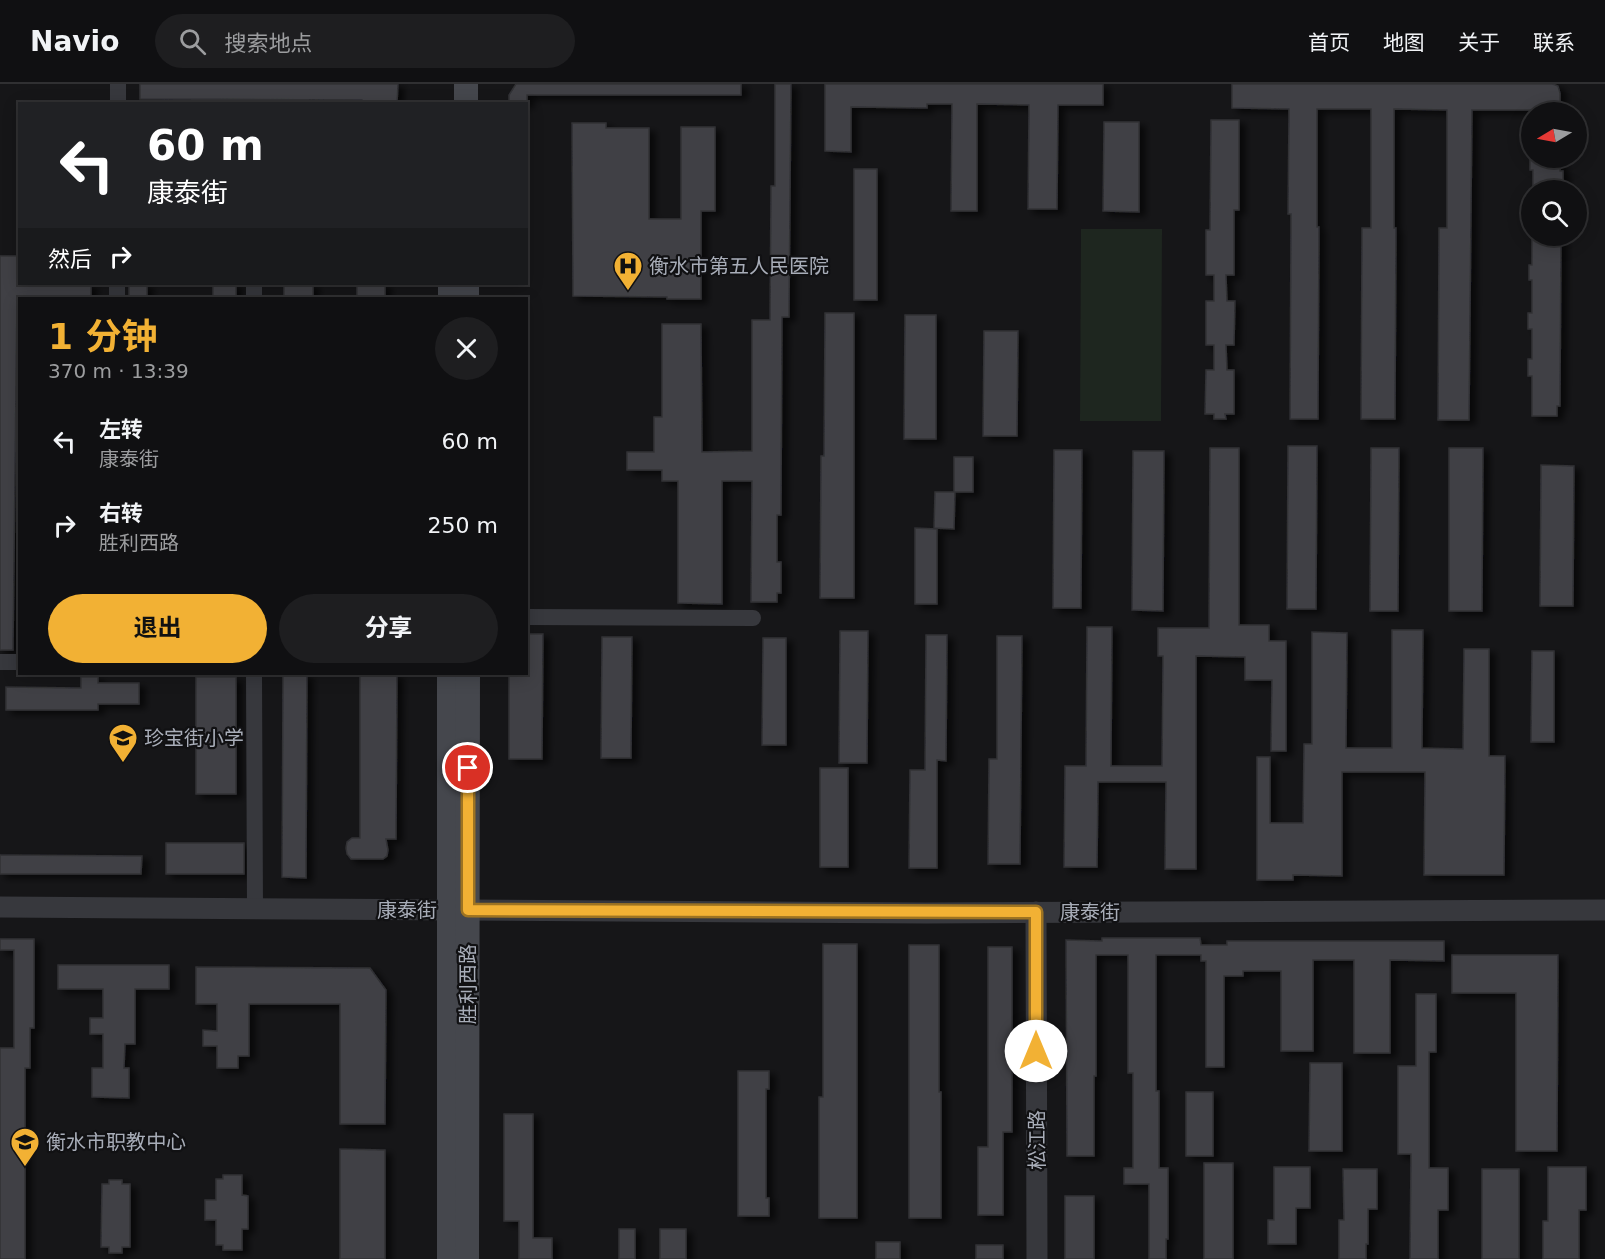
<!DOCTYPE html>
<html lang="zh">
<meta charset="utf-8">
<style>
body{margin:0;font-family:"DejaVu Sans","Noto Sans SC",sans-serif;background:#1e1e20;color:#f1f3f6;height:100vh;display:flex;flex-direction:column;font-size:22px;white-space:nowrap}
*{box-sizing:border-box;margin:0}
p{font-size:20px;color:#9c9d9f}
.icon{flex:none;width:33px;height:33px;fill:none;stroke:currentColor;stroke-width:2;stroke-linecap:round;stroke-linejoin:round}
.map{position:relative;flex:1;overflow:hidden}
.drawer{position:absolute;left:18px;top:213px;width:510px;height:378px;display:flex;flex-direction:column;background:#101012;border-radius:0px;box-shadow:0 3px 15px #0003,0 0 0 2px #303032}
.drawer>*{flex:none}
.hud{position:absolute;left:18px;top:18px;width:510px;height:183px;border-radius:0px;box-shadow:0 3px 15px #0003,0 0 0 2px #303032;background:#202124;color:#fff;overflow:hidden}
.needle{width:39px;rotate:260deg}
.controls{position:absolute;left:1521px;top:18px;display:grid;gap:12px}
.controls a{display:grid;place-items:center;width:66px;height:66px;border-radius:50%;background:#101012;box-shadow:0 3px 15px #0003,0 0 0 2px #303032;font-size:30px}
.pin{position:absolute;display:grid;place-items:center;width:51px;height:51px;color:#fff;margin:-26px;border:3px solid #fff;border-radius:50%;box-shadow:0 2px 6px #0007}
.me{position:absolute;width:66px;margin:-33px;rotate:0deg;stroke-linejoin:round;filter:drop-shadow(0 0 4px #0008)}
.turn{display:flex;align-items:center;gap:21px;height:126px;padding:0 30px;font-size:27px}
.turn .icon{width:78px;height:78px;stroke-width:2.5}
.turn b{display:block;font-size:42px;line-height:51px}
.then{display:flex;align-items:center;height:57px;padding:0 30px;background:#0003;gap:12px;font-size:22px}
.round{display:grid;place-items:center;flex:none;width:63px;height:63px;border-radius:32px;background:#1e1e20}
.overview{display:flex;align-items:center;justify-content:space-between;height:102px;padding:0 30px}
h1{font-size:36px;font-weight:700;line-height:45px;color:#f2b134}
.button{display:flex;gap:12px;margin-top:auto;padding:12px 30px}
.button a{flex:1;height:69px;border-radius:36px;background:#f2b134;color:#111;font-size:24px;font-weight:700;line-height:69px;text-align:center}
.button a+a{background:#1e1e20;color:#f1f3f6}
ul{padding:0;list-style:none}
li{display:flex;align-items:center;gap:18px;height:84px;padding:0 30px}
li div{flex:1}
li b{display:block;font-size:22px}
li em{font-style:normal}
header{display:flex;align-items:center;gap:36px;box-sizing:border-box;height:84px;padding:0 30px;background:#101012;border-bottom:2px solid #303032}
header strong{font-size:28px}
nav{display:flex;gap:33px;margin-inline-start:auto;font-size:21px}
.search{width:420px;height:54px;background:#1e1e20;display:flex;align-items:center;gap:15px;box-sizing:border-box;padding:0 21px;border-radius:33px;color:#9c9d9f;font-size:22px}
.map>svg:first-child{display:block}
.green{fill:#1e261f}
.building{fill:#404145;stroke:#303034;stroke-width:1.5;filter:url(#shadow)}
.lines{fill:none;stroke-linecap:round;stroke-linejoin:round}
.minor{stroke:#37383d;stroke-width:16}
.tertiary{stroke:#37383d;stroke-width:21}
.secondary{stroke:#45474d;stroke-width:24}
.route-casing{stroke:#9d7322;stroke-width:15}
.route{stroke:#f2b134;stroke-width:10}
.labels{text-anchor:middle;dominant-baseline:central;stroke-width:4.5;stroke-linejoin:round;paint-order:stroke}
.poi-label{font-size:20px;fill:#a8adb8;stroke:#111113;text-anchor:start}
.street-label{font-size:20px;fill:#a8adb8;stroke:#111113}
</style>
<header>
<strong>Navio</strong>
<div class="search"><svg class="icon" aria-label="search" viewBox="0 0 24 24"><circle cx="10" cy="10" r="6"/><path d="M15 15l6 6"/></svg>搜索地点</div>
<nav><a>首页</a><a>地图</a><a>关于</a><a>联系</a></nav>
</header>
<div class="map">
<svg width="1605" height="1175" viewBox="0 0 1605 1175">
<defs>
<filter id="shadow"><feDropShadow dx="6" dy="4" stdDeviation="3" flood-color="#0009"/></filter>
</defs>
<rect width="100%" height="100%" fill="#161618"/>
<path class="green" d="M 1081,145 L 1162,145 L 1161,337 L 1080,337 Z"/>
<g class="building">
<path d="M 140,0 L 398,0 L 397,20 L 362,20 L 362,16 L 140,15 Z"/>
<path d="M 516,0 L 741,0 L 741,11 L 527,11 L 527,20 L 509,20 L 509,11 Z"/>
<path d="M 775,0 L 791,0 L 789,233 L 782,233 L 781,431 L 777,431 L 777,478 L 781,478 L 781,509 L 777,509 L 777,518 L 751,518 L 752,397 L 722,397 L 722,520 L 678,519 L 678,397 L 662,397 L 662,386 L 627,386 L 627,368 L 654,368 L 654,333 L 662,333 L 662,240 L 701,240 L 702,368 L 752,367 L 752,236 L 770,236 L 771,102 L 775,102 Z"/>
<path d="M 825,0 L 1103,0 L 1103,21 L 1058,21 L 1057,125 L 1028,125 L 1029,21 L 977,20 L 977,127 L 951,127 L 952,20 L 927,20 L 927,24 L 851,23 L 851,68 L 825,67 Z"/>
<path d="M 1232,0 L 1553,0 L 1558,2 L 1560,9 L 1560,26 L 1472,26 L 1469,336 L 1438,336 L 1439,144 L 1447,144 L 1447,26 L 1394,25 L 1394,144 L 1396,144 L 1395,335 L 1361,335 L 1362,144 L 1371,144 L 1371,25 L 1317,25 L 1317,143 L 1319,143 L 1318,335 L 1290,335 L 1291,130 L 1288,130 L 1289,25 L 1232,24 Z"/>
<path d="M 1211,36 L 1239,36 L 1239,126 L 1234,126 L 1234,191 L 1226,191 L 1227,217 L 1235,217 L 1234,261 L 1226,261 L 1227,286 L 1234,286 L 1234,330 L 1225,330 L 1226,335 L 1214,335 L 1214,330 L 1205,330 L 1206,286 L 1214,286 L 1214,261 L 1206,261 L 1206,217 L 1214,217 L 1214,191 L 1206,191 L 1206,146 L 1210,146 Z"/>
<path d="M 1104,38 L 1139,38 L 1139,128 L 1103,127 Z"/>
<path d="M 572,39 L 606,39 L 606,44 L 649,44 L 649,135 L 681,135 L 681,43 L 715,43 L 715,127 L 701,127 L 701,215 L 667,215 L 667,213 L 573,212 Z"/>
<path d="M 1530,74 L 1560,74 L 1560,87 L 1563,87 L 1563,106 L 1533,106 L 1533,86 L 1530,86 Z"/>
<rect x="854" y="85" width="23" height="131"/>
<path d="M 1532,152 L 1561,152 L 1560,322 L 1557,322 L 1557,332 L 1532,332 L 1532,292 L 1528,292 L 1528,275 L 1532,275 L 1532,245 L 1528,245 L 1528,229 L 1532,229 L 1532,196 L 1529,196 L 1529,181 L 1532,181 Z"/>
<path d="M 0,172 L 18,172 L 17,200 L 91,200 L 91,214 L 17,214 L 13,566 L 0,566 Z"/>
<rect x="129" y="200" width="18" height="14"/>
<rect x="213" y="200" width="23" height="14"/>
<rect x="284" y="200" width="29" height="14"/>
<rect x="357" y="200" width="28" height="14"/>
<path d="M 825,229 L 854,229 L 854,514 L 820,514 L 821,372 L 824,372 Z"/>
<path d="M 905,231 L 936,231 L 936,355 L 904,355 Z"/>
<path d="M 984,247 L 1018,247 L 1017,352 L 983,352 Z"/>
<path d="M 1288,362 L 1317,362 L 1316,525 L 1287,525 Z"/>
<path d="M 1210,364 L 1239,364 L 1239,541 L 1269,541 L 1269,557 L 1286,557 L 1286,667 L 1271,667 L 1272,596 L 1245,596 L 1245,573 L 1196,572 L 1196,785 L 1165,785 L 1166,698 L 1098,698 L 1097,783 L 1064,783 L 1065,682 L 1086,682 L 1087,543 L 1112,543 L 1111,682 L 1162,682 L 1163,572 L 1158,572 L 1158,544 L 1209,544 Z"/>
<path d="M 1371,364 L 1399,364 L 1398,527 L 1370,527 Z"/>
<path d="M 1449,364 L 1483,364 L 1482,527 L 1449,527 Z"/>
<path d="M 1054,366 L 1082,366 L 1081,524 L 1053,524 Z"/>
<path d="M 1133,367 L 1164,367 L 1163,527 L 1132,526 Z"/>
<path d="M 954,373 L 973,373 L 973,408 L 955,408 L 954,445 L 934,444 L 935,408 L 954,408 Z"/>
<path d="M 1541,381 L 1574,382 L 1573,522 L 1540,522 Z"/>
<path d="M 915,444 L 937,445 L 937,520 L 915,520 Z"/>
<path d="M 1392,546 L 1423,546 L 1422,664 L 1463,665 L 1464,565 L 1489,565 L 1489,672 L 1505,672 L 1504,791 L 1424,791 L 1425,688 L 1342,688 L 1342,792 L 1293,791 L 1293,796 L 1257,796 L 1257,673 L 1270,673 L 1270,739 L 1303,739 L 1304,660 L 1312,660 L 1312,548 L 1347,549 L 1346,664 L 1392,664 Z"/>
<path d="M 840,547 L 868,547 L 867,679 L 839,679 Z"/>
<path d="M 526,550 L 543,550 L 542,675 L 509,675 L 509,590 L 526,590 Z"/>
<path d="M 926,551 L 947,551 L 946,677 L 937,676 L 937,784 L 909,784 L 910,686 L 925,686 Z"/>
<path d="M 997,552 L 1022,552 L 1020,780 L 988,780 L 989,675 L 997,675 Z"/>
<path d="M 602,553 L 632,553 L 631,674 L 601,674 Z"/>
<path d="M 763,554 L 786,554 L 786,661 L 762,661 Z"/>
<path d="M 1532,567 L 1554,567 L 1554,658 L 1531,658 Z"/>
<path d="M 283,590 L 307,590 L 306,794 L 282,793 Z"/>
<path d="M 360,590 L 397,590 L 396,755 L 386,755 L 388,766 L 387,772 L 383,775 L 351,775 L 347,770 L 346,764 L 347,758 L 352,754 L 360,754 Z"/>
<path d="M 81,593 L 98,593 L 98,599 L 139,599 L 139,620 L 98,620 L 98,626 L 6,626 L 6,603 L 81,604 Z"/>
<rect x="196" y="593" width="40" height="117"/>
<rect x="820" y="684" width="28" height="99"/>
<rect x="166" y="759" width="78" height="31"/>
<path d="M 0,771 L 142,772 L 141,790 L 0,790 Z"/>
<path d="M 1102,854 L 1200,854 L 1201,861 L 1227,861 L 1227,857 L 1444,857 L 1444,877 L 1390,876 L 1390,969 L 1354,969 L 1354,876 L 1313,876 L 1313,967 L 1281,967 L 1281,887 L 1243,887 L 1243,892 L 1224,892 L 1224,983 L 1206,983 L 1206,877 L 1201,877 L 1201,871 L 1156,871 L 1156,1007 L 1159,1007 L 1159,1084 L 1168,1084 L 1168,1155 L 1166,1155 L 1166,1175 L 1149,1175 L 1149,1100 L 1124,1100 L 1124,1084 L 1133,1084 L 1133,989 L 1128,989 L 1128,871 L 1096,871 L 1096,992 L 1094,992 L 1094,1072 L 1067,1072 L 1066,856 L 1102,857 Z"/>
<path d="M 0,855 L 34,855 L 34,944 L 30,944 L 30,984 L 25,984 L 25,1175 L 0,1175 L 0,964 L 14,964 L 14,866 L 0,866 Z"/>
<path d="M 823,860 L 857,860 L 857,1134 L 819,1134 L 819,1013 L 823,1013 Z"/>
<path d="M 909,861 L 939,861 L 939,1008 L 941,1008 L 941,1134 L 909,1134 Z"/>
<path d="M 988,863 L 1012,863 L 1012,1048 L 1003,1048 L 1003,1131 L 978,1131 L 978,1063 L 988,1063 Z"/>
<path d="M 1452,871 L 1558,871 L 1557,1067 L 1516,1067 L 1516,909 L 1452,909 Z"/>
<path d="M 58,881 L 169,881 L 169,905 L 135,905 L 135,960 L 125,960 L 124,984 L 129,984 L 129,1014 L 92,1013 L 92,984 L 103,984 L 103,950 L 90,950 L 90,934 L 103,934 L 103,905 L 58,905 Z"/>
<path d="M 196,883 L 370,884 L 386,906 L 385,1040 L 340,1040 L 340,920 L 249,920 L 249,972 L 238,972 L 238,984 L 217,984 L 217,962 L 203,962 L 203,946 L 217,947 L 217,920 L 196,920 Z"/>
<path d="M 1416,910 L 1436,910 L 1436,968 L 1429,968 L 1429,1084 L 1448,1084 L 1448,1126 L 1438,1126 L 1438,1175 L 1410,1175 L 1411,1070 L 1398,1070 L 1398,982 L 1416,982 Z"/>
<path d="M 1310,979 L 1342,979 L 1342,1067 L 1309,1067 Z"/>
<path d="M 738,987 L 769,987 L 769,1005 L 766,1005 L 766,1114 L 769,1114 L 769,1132 L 738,1132 Z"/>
<rect x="1186" y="1008" width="27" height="64"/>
<path d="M 504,1030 L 533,1030 L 533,1154 L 552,1154 L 552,1175 L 519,1175 L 519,1137 L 504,1137 Z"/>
<path d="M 340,1065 L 385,1066 L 385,1175 L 340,1175 Z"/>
<rect x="1204" y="1079" width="29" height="96"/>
<path d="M 1274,1083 L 1310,1083 L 1310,1124 L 1296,1124 L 1296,1160 L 1268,1160 L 1268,1136 L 1274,1136 Z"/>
<path d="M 1548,1083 L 1586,1083 L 1586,1126 L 1579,1126 L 1579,1175 L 1543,1175 L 1543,1137 L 1548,1137 Z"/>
<path d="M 1343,1085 L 1377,1085 L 1377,1125 L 1368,1125 L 1368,1160 L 1366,1160 L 1366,1175 L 1339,1175 L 1339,1136 L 1344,1136 Z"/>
<rect x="1482" y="1085" width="37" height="90"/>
<path d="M 223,1091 L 242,1091 L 242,1111 L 248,1112 L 248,1145 L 242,1145 L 242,1166 L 223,1166 L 223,1161 L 216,1161 L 216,1136 L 205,1136 L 205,1116 L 216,1116 L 216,1095 L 223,1095 Z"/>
<path d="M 109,1096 L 122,1096 L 122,1100 L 130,1100 L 130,1163 L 122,1163 L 122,1169 L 109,1169 L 109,1163 L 101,1163 L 102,1100 L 109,1100 Z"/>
<rect x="1065" y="1112" width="29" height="63"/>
<rect x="619" y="1145" width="16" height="30"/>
<rect x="660" y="1145" width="26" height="30"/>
<rect x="876" y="1158" width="24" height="17"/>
<rect x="976" y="1161" width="27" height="14"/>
</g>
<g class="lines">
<g class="minor">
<path d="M 118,20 L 118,0"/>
<path d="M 254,200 L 254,214"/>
<path d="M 117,214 L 117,200"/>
<path d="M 526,533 L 753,534"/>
<path d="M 0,578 L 20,578"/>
<path d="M 254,590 L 255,825"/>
</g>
<g class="tertiary">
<path d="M 0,823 L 926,829 L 1605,826"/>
<path d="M 1036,828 L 1037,1175"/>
</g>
<g class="secondary">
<path d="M 466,20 L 466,0"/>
<path d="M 467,200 L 467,214"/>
<path d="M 450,214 L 450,200"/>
<path d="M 449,1175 L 449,590"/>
<path d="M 467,1175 L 468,590"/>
</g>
</g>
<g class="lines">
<g class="route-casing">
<path id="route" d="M 468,684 L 468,826 L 1036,828 L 1036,967"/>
</g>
<use href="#route" class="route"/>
</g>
<defs>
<g id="hospital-pin" transform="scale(1.5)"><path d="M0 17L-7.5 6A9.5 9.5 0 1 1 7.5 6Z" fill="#f2b134" stroke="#111113"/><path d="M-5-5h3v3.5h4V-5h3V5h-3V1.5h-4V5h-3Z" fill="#111"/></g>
<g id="school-pin" transform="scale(1.5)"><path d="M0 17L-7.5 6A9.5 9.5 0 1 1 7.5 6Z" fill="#f2b134" stroke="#111113"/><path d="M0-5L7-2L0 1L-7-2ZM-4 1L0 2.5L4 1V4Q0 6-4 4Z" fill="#111"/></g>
</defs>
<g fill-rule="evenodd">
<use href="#hospital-pin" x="628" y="182"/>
<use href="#school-pin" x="123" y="654"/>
<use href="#school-pin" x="25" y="1058"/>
</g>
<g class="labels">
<g class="poi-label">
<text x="649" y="182">衡水市第五人民医院</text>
<text x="144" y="654">珍宝街小学</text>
<text x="46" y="1058">衡水市职教中心</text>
</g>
<g class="street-label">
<text x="407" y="826">康泰街</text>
<text x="1090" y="828">康泰街</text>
<text transform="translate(468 900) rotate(-90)">胜利西路</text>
<text transform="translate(1037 1056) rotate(-90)">松江路</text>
</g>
</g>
</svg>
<div class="controls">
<a><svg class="needle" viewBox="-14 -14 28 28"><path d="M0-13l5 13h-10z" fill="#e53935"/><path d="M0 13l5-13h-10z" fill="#9c9d9f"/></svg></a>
<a><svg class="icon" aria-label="search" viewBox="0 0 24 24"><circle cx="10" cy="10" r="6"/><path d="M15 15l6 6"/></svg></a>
</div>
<div class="pin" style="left:468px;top:684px;background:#d93025"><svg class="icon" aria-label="arrive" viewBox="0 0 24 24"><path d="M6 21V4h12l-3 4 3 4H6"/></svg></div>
<svg class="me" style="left:1036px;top:967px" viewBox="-20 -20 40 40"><circle r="19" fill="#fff"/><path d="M0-13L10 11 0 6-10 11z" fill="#f2b134"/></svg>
<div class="hud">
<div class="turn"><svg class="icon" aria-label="left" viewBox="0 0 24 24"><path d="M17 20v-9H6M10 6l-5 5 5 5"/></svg><div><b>60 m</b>康泰街</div></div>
<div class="then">然后<svg class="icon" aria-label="right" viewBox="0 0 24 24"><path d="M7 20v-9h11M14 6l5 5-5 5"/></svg></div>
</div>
<section class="drawer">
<div class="overview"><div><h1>1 分钟</h1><p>370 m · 13:39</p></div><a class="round"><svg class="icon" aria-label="close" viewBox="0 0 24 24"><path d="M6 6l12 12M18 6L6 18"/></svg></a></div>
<ul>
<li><svg class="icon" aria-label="left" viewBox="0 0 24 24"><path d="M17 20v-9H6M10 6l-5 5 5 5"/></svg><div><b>左转</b><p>康泰街</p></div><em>60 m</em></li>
<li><svg class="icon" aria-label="right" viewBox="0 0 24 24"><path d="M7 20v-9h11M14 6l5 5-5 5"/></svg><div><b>右转</b><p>胜利西路</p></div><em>250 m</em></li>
</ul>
<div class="button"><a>退出</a><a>分享</a></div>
</section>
</div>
